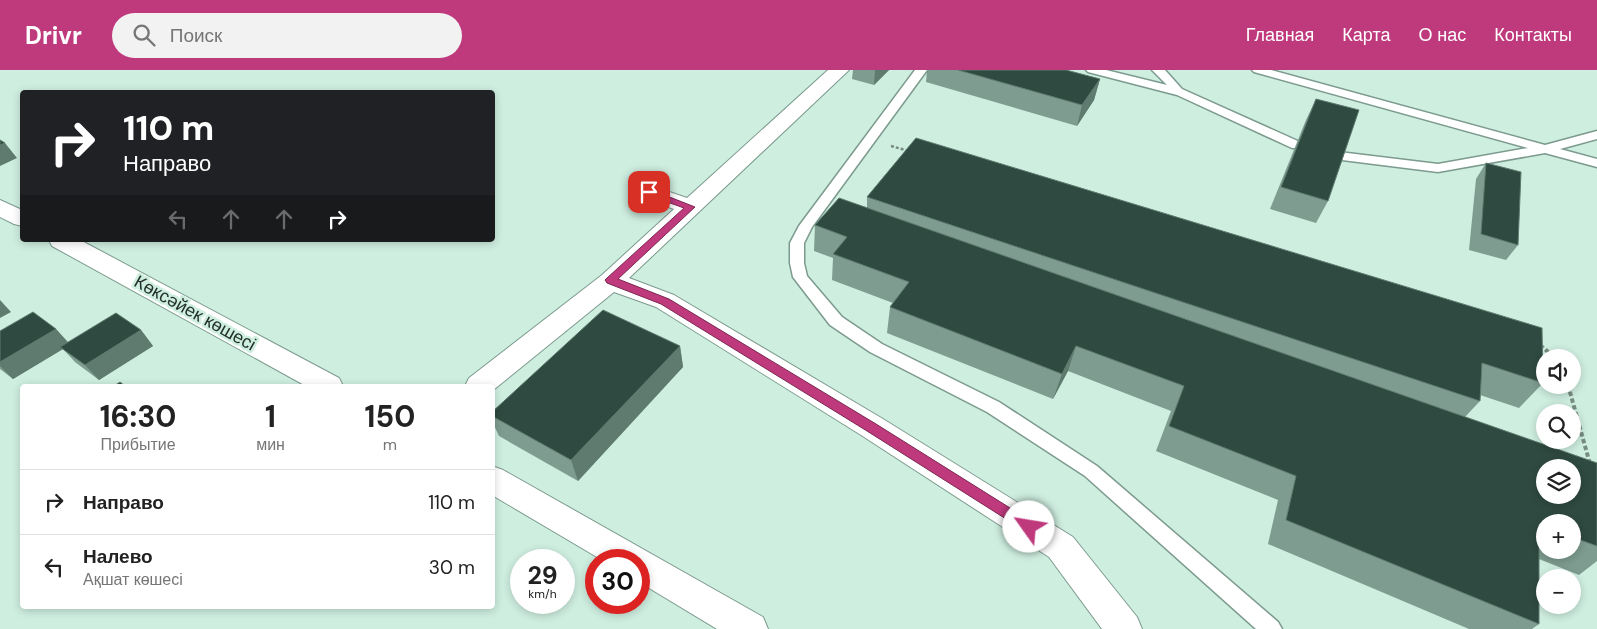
<!DOCTYPE html>
<html lang="ru">
<meta charset="utf-8">
<style>
body{margin:0;font-family:"DM Sans",sans-serif;background:#f2f2f2;color:#222;height:100vh;display:flex;flex-direction:column;font-size:19px;white-space:nowrap}
*{box-sizing:border-box;margin:0}
p{font-size:16px;color:#767676}
.icon{flex:none;width:28px;height:28px;fill:none;stroke:currentColor;stroke-width:2;stroke-linecap:round;stroke-linejoin:round}
.map{position:relative;flex:1;overflow:hidden}
.sheet{position:absolute;left:20px;top:314px;width:475px;height:225px;display:flex;flex-direction:column;background:#fff;border-radius:5px;box-shadow:0 2px 8px #0003}
.sheet>*{flex:none}
.hud{position:absolute;left:20px;top:20px;width:475px;height:152px;border-radius:5px;box-shadow:0 2px 8px #0003;background:#202124;color:#fff;overflow:hidden}
.buttons{position:absolute;left:1536px;top:279px;display:grid;gap:10px}
.buttons a{display:grid;place-items:center;width:45px;height:45px;border-radius:50%;background:#fff;box-shadow:0 2px 8px #0003;font-size:25px}
.speed{position:absolute;left:510px;top:479px;display:flex;gap:10px;font-size:25px;font-weight:700;text-align:center}
.speed>*{display:grid;place-content:center;width:65px;height:65px;border-radius:50%;background:#fff;box-shadow:0 2px 8px #0003;line-height:1}
.speed small{font-size:12px;font-weight:400}
.speed .limit{border:8px solid #d22;background:#fff;color:#111}
.pin{position:absolute;display:grid;place-items:center;width:42px;height:42px;color:#fff;margin:-21px;border-radius:10px;box-shadow:0 2px 8px #0006}
.me{position:absolute;width:55px;margin:-28px;rotate:302deg;stroke-linejoin:round;filter:drop-shadow(0 0 4px #0008)}
.turn{display:flex;align-items:center;gap:18px;height:105px;padding:0 20px;font-size:22px}
.turn .icon{width:65px;height:65px;stroke-width:2.5}
.turn b{display:block;font-size:35px;line-height:42px}
.lanes{display:flex;align-items:center;height:48px;padding:0 20px;background:#0003;justify-content:center;gap:25px;direction:ltr}
.lanes .off{opacity:.35}
.eta{display:flex;justify-content:space-evenly;align-items:center;height:85px;text-align:center}
.eta b{font-size:30px;font-weight:700;line-height:35px}
ul{padding:0;list-style:none}
li{display:flex;align-items:center;gap:15px;height:65px;padding:0 20px;border-top:1px solid #e0e0e0}
li div{flex:1}
li b{display:block;font-size:19px}
li em{font-style:normal}
header{display:flex;align-items:center;gap:30px;box-sizing:border-box;height:70px;padding:0 25px;background:#bf3a7d;color:#fff}
header strong{font-size:24px}
nav{display:flex;gap:28px;margin-inline-start:auto;font-size:18px}
.search{width:350px;height:45px;background:#f2f2f2;display:flex;align-items:center;gap:12px;box-sizing:border-box;padding:0 18px;border-radius:28px;color:#767676;font-size:19px}
.map>svg:first-child{display:block}
.lines{fill:none;stroke-linecap:round;stroke-linejoin:round}
.service-casing{stroke:#7c9a8e;stroke-width:3}
.minor-casing{stroke:#7c9a8e;stroke-width:2}
.path-far1{stroke:#778c83;stroke-width:2.5;stroke-dasharray:3 2;stroke-linecap:butt}
.path{stroke:#778c83;stroke-width:4;stroke-dasharray:4.5 2.5;stroke-linecap:butt}
.service{fill:#fff;fill-rule:evenodd}
.minor{fill:#fff;fill-rule:evenodd}
.wall{fill:#7e9c90;fill-rule:evenodd}
.shaded-wall{fill:#5f7b70}
.building{fill:#2f4a40;stroke:#5f7b70;fill-rule:evenodd}
.route{fill:#bf3a7d;stroke:#7c2651}
.labels{text-anchor:middle;dominant-baseline:central;stroke-width:5;stroke-linejoin:round;paint-order:stroke}
.street-label{font-size:18px;fill:#24302b;stroke:#ceeee0}
</style>
<header>
<strong>Drivr</strong>
<div class="search"><svg class="icon" aria-label="search" viewBox="0 0 24 24"><circle cx="10" cy="10" r="6"/><path d="M15 15l6 6"/></svg>Поиск</div>
<nav><a>Главная</a><a>Карта</a><a>О нас</a><a>Контакты</a></nav>
</header>
<div class="map">
<svg width="1597" height="559" viewBox="0 0 1597 559">
<rect width="100%" height="100%" fill="#ceeee0"/>
<g class="lines">
<g class="service-casing">
<g id="service">
<path d="M 915,0 L 927,0 L 812,157 L 804,173 L 804,193 L 807,206 L 842,247 L 882,274 L 999,332 L 1097,396 L 1278,552 L 1282,559 L 1256,559 L 1085,406 L 987,342 L 870,282 L 830,255 L 793,207 L 790,193 L 790,173 L 799,156 Z"/>
<path d="M 1086,0 L 1106,0 L 1167,15 L 1152,0 L 1165,0 L 1182,19 L 1300,72 L 1302,75 L 1300,78 L 1292,78 L 1177,25 L 1088,2 Z"/>
<path d="M 1252,0 L 1271,0 L 1545,75 L 1597,61 L 1597,69 L 1560,79 L 1597,89 L 1597,97 L 1545,83 L 1438,102 L 1334,89 L 1333,86 L 1339,82 L 1438,94 L 1528,78 L 1254,2 Z"/>
</g>
</g>
<g class="minor-casing">
<g id="minor">
<path d="M 828,0 L 849,0 L 629,208 L 674,225 L 883,349 L 1073,467 L 1137,547 L 1142,559 L 1102,559 L 1049,487 L 861,365 L 656,237 L 614,222 L 492,321 L 492,316 L 465,316 L 469,308 L 602,205 L 674,139 L 641,127 L 638,122 L 641,117 L 649,115 L 687,128 Z"/>
<path d="M 0,130 L 22,140 L 22,156 L 14,154 L 0,147 Z"/>
<path d="M 49,170 L 80,170 L 339,308 L 343,316 L 306,316 L 52,176 Z"/>
<path d="M 492,396 L 503,400 L 763,547 L 768,559 L 717,559 L 639,512 L 639,490 L 602,490 L 492,425 Z"/>
</g>
</g>
<path class="path-far1" d="M 891,76 L 909,81"/>
<g class="path">
<path d="M 1540,275 L 1555,288"/>
<path d="M 1568,315 L 1590,394"/>
</g>
<use href="#service" class="service"/>
<use href="#minor" class="minor"/>
</g>
<g class="wall">
<path d="M 853,0 L 889,0 L 874,15 L 852,9 Z"/>
<path d="M 927,0 L 1066,0 L 1100,9 L 1094,30 L 1077,56 L 926,12 Z"/>
<path d="M 1316,29 L 1328,131 L 1316,153 L 1270,139 L 1306,50 Z"/>
<path d="M 916,68 L 1543,313 L 1519,338 L 1480,325 L 1480,331 L 1465,347 L 1597,393 L 1597,491 L 1579,505 L 1539,489 L 1539,554 L 1532,559 L 1469,559 L 1268,474 L 1278,430 L 1156,381 L 1171,341 L 1068,301 L 1053,329 L 887,263 L 890,237 L 893,233 L 832,210 L 833,188 L 814,181 L 815,155 L 867,138 L 867,127 ZM 1545,452 L 1572,452 L 1572,480 L 1545,480 Z"/>
<path d="M 1486,93 L 1518,175 L 1506,190 L 1469,180 L 1476,109 Z"/>
<path d="M 56,259 L 68,272 L 141,260 L 153,276 L 99,310 L 75,292 L 63,279 L 13,309 L 0,299 L 0,261 Z"/>
<path d="M 680,276 L 683,297 L 578,411 L 499,366 L 492,351 L 492,342 Z"/>
</g>
<g class="shaded-wall">
<path d="M 875,0 L 889,0 L 874,15 Z"/>
<path d="M 1100,9 L 1094,30 L 1077,56 L 1082,35 Z"/>
<path d="M 5,73 L 17,88 L 0,96 L 0,75 Z"/>
<path d="M 0,230 L 11,242 L 0,248 Z"/>
<path d="M 56,259 L 70,275 L 60,277 L 63,279 L 13,309 L 0,296 L 0,292 Z"/>
<path d="M 141,260 L 153,276 L 99,310 L 85,295 Z"/>
<path d="M 680,276 L 683,297 L 578,411 L 571,390 Z"/>
<path d="M 1076,276 L 1068,301 L 1053,329 L 1062,304 Z"/>
</g>
<g class="building">
<path d="M 958,0 L 1066,0 L 1100,9 L 1082,35 Z"/>
<path d="M 1316,29 L 1359,40 L 1328,131 L 1281,117 Z"/>
<path d="M 916,68 L 1542,258 L 1543,313 L 1482,293 L 1480,331 L 867,127 Z"/>
<path d="M 0,70 L 5,73 L 0,75 Z"/>
<path d="M 1486,93 L 1521,102 L 1518,175 L 1481,164 Z"/>
<path d="M 839,128 L 1597,393 L 1597,476 L 1572,467 L 1572,452 L 1545,452 L 1545,456 L 1539,454 L 1539,554 L 1286,450 L 1296,406 L 1169,356 L 1184,316 L 1076,276 L 1062,304 L 890,237 L 909,212 L 833,184 L 847,167 L 815,155 ZM 1545,398 L 1572,398 L 1572,425 L 1545,425 Z"/>
<path d="M 603,240 L 680,276 L 571,390 L 492,346 L 492,342 Z"/>
<path d="M 33,242 L 56,259 L 0,292 L 0,261 Z"/>
<path d="M 116,243 L 141,260 L 85,295 L 60,277 Z"/>
<path d="M 120,312 L 125,316 L 114,316 Z"/>
</g>
<path class="route" d="M 649,119 L 695,137 L 618,209 L 669,229 L 876,354 L 1034,453 L 1036,457 L 1034,461 L 1029,463 L 1025,461 L 867,361 L 661,234 L 607,213 L 605,210 L 607,208 L 684,138 L 645,124 L 644,122 Z"/>
<g class="labels">
<g class="street-label">
<text transform="translate(195 243) rotate(29)">Көксәйек көшесі</text>
</g>
</g>
</svg>
<div class="buttons">
<a><svg class="icon" aria-label="sound" viewBox="0 0 24 24"><path d="M4 9h4l5-4v14l-5-4H4zM17 9q2 3 0 6"/></svg></a>
<a><svg class="icon" aria-label="search" viewBox="0 0 24 24"><circle cx="10" cy="10" r="6"/><path d="M15 15l6 6"/></svg></a>
<a><svg class="icon" aria-label="layers" viewBox="0 0 24 24"><path d="M12 4l9 5-9 5-9-5zM3 14l9 5 9-5"/></svg></a>
<a>+</a>
<a>−</a>
</div>
<div class="speed"><div>29<small>km/h</small></div><div class="limit">30</div></div>
<div class="pin" style="left:649px;top:122px;background:#d93025"><svg class="icon" aria-label="arrive" viewBox="0 0 24 24"><path d="M6 21V4h12l-3 4 3 4H6"/></svg></div>
<svg class="me" style="left:1029px;top:457px" viewBox="-20 -20 40 40"><circle r="19" fill="#fff"/><path d="M0-13L10 11 0 6-10 11z" fill="#bf3a7d"/></svg>
<div class="hud">
<div class="turn"><svg class="icon" aria-label="right" viewBox="0 0 24 24"><path d="M7 20v-9h11M14 6l5 5-5 5"/></svg><div><b>110 m</b>Направо</div></div>
<div class="lanes"><svg class="icon off" aria-label="left" viewBox="0 0 24 24"><path d="M17 20v-9H6M10 6l-5 5 5 5"/></svg><svg class="icon off" aria-label="ahead" viewBox="0 0 24 24"><path d="M12 20V5M6 11l6-6 6 6"/></svg><svg class="icon off" aria-label="ahead" viewBox="0 0 24 24"><path d="M12 20V5M6 11l6-6 6 6"/></svg><svg class="icon" aria-label="right" viewBox="0 0 24 24"><path d="M7 20v-9h11M14 6l5 5-5 5"/></svg></div>
</div>
<section class="sheet">
<div class="eta">
<div><b>16:30</b><p>Прибытие</p></div>
<div><b>1</b><p>мин</p></div>
<div><b>150</b><p>m</p></div>
</div>
<ul>
<li><svg class="icon" aria-label="right" viewBox="0 0 24 24"><path d="M7 20v-9h11M14 6l5 5-5 5"/></svg><div><b>Направо</b></div><em>110 m</em></li>
<li><svg class="icon" aria-label="left" viewBox="0 0 24 24"><path d="M17 20v-9H6M10 6l-5 5 5 5"/></svg><div><b>Налево</b><p>Ақшат көшесі</p></div><em>30 m</em></li>
</ul>
</section>
</div>
